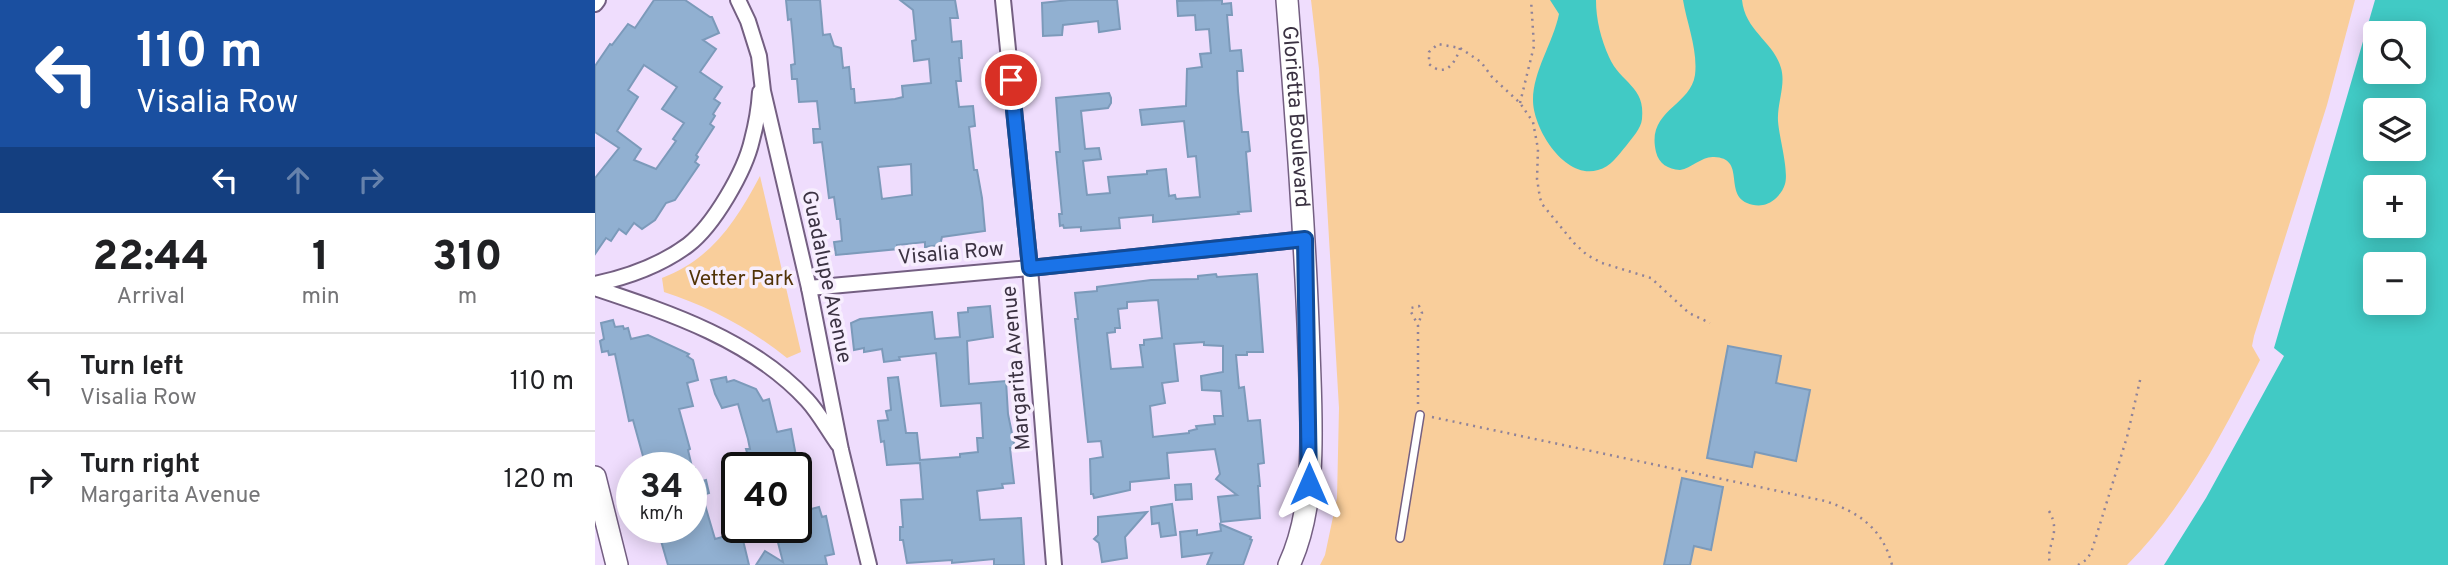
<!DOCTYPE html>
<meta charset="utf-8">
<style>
body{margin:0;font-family:Overpass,sans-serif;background:#f6f6f6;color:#202124;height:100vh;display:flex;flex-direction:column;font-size:26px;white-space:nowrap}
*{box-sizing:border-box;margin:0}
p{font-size:23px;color:#757577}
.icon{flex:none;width:38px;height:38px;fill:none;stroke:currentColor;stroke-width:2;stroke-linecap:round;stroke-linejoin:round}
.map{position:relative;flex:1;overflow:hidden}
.details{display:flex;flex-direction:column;background:#fff;width:595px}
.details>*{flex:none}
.top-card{background:#1a4fa0;color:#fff;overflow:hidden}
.fabs{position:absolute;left:1768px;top:21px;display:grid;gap:14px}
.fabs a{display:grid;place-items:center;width:63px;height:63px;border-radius:7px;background:#fff;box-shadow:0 4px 18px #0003;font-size:35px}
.speed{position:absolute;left:21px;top:452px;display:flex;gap:14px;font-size:35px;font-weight:700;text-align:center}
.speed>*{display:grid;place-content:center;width:91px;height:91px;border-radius:50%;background:#fff;box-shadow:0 4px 18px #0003;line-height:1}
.speed small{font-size:18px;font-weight:400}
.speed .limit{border:4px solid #111;border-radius:10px;background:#fff;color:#111}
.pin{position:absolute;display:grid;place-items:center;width:60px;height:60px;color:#fff;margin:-30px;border:4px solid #fff;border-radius:50%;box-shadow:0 2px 7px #0007}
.me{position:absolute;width:77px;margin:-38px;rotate:0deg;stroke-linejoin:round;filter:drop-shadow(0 0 5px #0008)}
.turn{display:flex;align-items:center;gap:24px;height:147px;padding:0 21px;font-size:32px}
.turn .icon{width:91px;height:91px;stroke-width:2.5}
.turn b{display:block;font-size:49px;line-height:60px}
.lanes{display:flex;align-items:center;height:66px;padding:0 21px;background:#0003;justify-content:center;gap:35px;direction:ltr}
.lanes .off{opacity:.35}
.eta{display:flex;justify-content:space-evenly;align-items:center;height:119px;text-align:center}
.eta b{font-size:42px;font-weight:800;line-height:49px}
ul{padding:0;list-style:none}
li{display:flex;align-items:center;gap:21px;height:98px;padding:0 21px;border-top:2px solid #e0e0e0}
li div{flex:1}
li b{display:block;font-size:26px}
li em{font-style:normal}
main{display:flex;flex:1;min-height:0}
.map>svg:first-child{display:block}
.green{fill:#f9ce9b}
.water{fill:#41cac5;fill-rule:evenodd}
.building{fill:#91b0d1;stroke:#7c9aba;stroke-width:2;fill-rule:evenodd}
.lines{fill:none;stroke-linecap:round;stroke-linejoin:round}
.lane-casing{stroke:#745f82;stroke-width:10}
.street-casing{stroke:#745f82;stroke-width:18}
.secondary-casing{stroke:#745f82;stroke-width:24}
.path{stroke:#8f8299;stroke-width:2.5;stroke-dasharray:2 5;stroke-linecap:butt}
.lane{stroke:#fff;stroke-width:7}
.street{stroke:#fff;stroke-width:14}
.secondary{stroke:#fff;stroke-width:21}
.route-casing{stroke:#114b97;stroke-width:18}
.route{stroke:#1a73e8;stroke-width:12}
.labels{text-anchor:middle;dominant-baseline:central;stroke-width:7;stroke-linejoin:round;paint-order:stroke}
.street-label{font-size:21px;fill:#3b3242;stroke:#f7eefe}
.park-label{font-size:21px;fill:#513307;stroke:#f7eefe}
</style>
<main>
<section class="details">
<div class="top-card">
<div class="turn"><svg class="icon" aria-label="left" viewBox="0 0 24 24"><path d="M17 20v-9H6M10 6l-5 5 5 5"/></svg><div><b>110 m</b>Visalia Row</div></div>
<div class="lanes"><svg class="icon" aria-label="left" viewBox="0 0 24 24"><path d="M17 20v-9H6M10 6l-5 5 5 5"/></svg><svg class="icon off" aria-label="ahead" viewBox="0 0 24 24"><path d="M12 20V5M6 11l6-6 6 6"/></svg><svg class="icon off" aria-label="right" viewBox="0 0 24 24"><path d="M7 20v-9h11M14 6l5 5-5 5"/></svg></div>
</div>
<div class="eta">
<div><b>22:44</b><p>Arrival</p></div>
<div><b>1</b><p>min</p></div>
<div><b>310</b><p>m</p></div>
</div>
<ul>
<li><svg class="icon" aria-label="left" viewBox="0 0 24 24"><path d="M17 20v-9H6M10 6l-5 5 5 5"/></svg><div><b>Turn left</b><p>Visalia Row</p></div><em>110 m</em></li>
<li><svg class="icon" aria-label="right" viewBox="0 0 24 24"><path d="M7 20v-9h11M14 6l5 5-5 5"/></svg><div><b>Turn right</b><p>Margarita Avenue</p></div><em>120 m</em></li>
</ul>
</section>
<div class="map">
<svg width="1853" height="565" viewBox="0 0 1853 565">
<rect width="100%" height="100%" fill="#efddfd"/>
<g class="green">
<path d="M 716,0 L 1760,0 L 1732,105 L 1659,336 L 1657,346 L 1665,360 C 1628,432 1590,507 1532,565 L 725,565 L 730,555 L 742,498 L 744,408 L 724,69 Z"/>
<path d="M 165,176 L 206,352 L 192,358 C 156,329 113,306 69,292 L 67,278 C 117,259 141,221 165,176 Z"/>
</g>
<g class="water">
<path d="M 955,0 L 1001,0 C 1001,20 1006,39 1014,57 C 1025,83 1051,86 1047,119 C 1046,129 1037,138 1031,146 C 1023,155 1016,167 1003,170 C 970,180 938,129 938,100 C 938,71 958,43 964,14 Z"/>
<path d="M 1088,0 L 1147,0 C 1150,31 1179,42 1186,68 C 1191,85 1182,103 1183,121 C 1184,137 1194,170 1190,184 C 1187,194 1178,203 1168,205 C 1163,206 1156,205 1152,203 C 1129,193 1151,158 1119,157 C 1107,156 1097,168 1085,170 C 1073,169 1064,164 1061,152 C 1051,110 1095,107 1100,75 C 1103,50 1092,24 1088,0 Z"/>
<path d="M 1780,0 L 1853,0 L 1853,565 L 1569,565 L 1611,498 L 1689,356 L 1679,348 ZM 1780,33 L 1818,33 L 1818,72 L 1780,72 ZM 1780,110 L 1818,110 L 1818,149 L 1780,149 ZM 1780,187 L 1818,187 L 1818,226 L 1780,226 ZM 1780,264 L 1818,264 L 1818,303 L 1780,303 Z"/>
</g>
<g class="building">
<path d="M 59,0 L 90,0 L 115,17 L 117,17 L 124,33 L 108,40 L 121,49 L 105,72 L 127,87 L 119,99 L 125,103 L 118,114 L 120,116 L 115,124 L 119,127 L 101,155 L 103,157 L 100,162 L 104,165 L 80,200 L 71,203 L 60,220 L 47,229 L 39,223 L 31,234 L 24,229 L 16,241 L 11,238 L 0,254 L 0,178 L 24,148 L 0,132 L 0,66 L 15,44 L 17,45 L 33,24 L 40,28 ZM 49,65 L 82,87 L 67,109 L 89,123 L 78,139 L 81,141 L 61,169 L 39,160 L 46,149 L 22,131 L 43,97 L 33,90 Z"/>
<path d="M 191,0 L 225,0 L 228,35 L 235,34 L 239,46 L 246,48 L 248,68 L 254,67 L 256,89 L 259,89 L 260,103 L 300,99 L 308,97 L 307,86 L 336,83 L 334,59 L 319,61 L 317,41 L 321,40 L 318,10 L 305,0 L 360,0 L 363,18 L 355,18 L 357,42 L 366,41 L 367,58 L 364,58 L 366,81 L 361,81 L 364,107 L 378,106 L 380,126 L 374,127 L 379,170 L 382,170 L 387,198 L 390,231 L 347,237 L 345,245 L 330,247 L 330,242 L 302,245 L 303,249 L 241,255 L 239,242 L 247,241 L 245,219 L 242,219 L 239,197 L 234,198 L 227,142 L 219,143 L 218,129 L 225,129 L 222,101 L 204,102 L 202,79 L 197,79 L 196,65 L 200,64 L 198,40 L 196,19 L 193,20 ZM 316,164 L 317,195 L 287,199 L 283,167 Z"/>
<path d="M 474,0 L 522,0 L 525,29 L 504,32 L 503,21 L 468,25 L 467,35 L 448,36 L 447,3 Z"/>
<path d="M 627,0 L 627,4 L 636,3 L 637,15 L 632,15 L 635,51 L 646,50 L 648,71 L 642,71 L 643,91 L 647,132 L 653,132 L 655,151 L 651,152 L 656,211 L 643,212 L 644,214 L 558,222 L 558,215 L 524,218 L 525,228 L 511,229 L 486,231 L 486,227 L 469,228 L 468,225 L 465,226 L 464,214 L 467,214 L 461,152 L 465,152 L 461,98 L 514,93 L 516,98 L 516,103 L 513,108 L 486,111 L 490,149 L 504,148 L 506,159 L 488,161 L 492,195 L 515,193 L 513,177 L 552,174 L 552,171 L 571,169 L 574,196 L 580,195 L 581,199 L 605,197 L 601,156 L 593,157 L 589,121 L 547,125 L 545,110 L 591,106 L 592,69 L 607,67 L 605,54 L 616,53 L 614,29 L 601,30 L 600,15 L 583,16 L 582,1 Z"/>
<path d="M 621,274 L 622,277 L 662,274 L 668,352 L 652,352 L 652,355 L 641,355 L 644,388 L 649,387 L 653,421 L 665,420 L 669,463 L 663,464 L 665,486 L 663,486 L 665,518 L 626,522 L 623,497 L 642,495 L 621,479 L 625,474 L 620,449 L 572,453 L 574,478 L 535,482 L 535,490 L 499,498 L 498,494 L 496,494 L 495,459 L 508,457 L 506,441 L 493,442 L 480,319 L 483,319 L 480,293 L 502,291 L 502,287 L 556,280 L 603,279 L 603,276 ZM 563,300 L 567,338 L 549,340 L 549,345 L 545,345 L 548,367 L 516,369 L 512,333 L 520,332 L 520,328 L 525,328 L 523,309 L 532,308 L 532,302 ZM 609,342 L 609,345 L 628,346 L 628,372 L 606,376 L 607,390 L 626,391 L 628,416 L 619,416 L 620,424 L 601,426 L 602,429 L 594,431 L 594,433 L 558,437 L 555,406 L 570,403 L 567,383 L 583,381 L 579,344 Z"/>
<path d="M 395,306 L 398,337 L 372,341 L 374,384 L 411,381 L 413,414 L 420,448 L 415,448 L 419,483 L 407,484 L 408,488 L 382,491 L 385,520 L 426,518 L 429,565 L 399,565 L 399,559 L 357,563 L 357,560 L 312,563 L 308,540 L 305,540 L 305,527 L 308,527 L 306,500 L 328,499 L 325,463 L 292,465 L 289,441 L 286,442 L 283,421 L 293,420 L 291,411 L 296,410 L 293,378 L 303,377 L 311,433 L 322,433 L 325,460 L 365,457 L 365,454 L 383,452 L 382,438 L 388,438 L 386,403 L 346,406 L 341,353 L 304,357 L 305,360 L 289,362 L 287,349 L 269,352 L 269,348 L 259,350 L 256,323 L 265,319 L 337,312 L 340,339 L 365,337 L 363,313 L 373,312 L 373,308 Z"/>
<path d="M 18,320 L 20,327 L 28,326 L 29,329 L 33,328 L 36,339 L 53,335 L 94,354 L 92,356 L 98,360 L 103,380 L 92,383 L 98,406 L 84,409 L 95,449 L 93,450 L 97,467 L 51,467 L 38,420 L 34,421 L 20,354 L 14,355 L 13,351 L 7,352 L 5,341 L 9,339 L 6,323 Z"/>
<path d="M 1133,346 L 1186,356 L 1181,383 L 1215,390 L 1201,461 L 1160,452 L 1157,467 L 1112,458 Z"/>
<path d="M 131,377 L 132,382 L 139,380 L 161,389 L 168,401 L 174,399 L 182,432 L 196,429 L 203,467 L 156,467 L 151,449 L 155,449 L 153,439 L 143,404 L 127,408 L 120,394 L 116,380 Z"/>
<path d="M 96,468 L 100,468 L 104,482 L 111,480 L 114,493 L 107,495 L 120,539 L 146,532 L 154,565 L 73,565 L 62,527 L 96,527 Z"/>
<path d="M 1087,478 L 1128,487 L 1116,550 L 1099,546 L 1095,565 L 1069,565 Z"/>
<path d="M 596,484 L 597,499 L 581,500 L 580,485 Z"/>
<path d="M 577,504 L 581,535 L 566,537 L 564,523 L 557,524 L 556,507 Z"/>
<path d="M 224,507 L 227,517 L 231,516 L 239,554 L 230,556 L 232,565 L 161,565 L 170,551 L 188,562 L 179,527 L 201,527 L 201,513 Z"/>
<path d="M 552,512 L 530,537 L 532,558 L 507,562 L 504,543 L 499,539 L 503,535 L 503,517 Z"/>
<path d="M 625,524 L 656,537 L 655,539 L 657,540 L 648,565 L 612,565 L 617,553 L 587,557 L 585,532 L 602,530 L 602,535 L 626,531 Z"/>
</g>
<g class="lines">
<g class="lane-casing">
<path id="lane" d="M 805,538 L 825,415"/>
</g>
<g class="street-casing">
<g id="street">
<path d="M 143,0 L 153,21 L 164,56 L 168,91 L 214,288 L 246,450 L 274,565"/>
<path d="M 408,0 L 435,268 L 459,565"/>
<path d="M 0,4 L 3,0"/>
<path d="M 0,284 C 33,277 66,265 93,245 C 119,225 150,171 157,140 C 161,125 164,108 165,92"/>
<path d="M 0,288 C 75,313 157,340 212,400 C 224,413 233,430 243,444"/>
<path d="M 214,288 L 435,268 L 710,239"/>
</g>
</g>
<g class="secondary-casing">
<g id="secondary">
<path id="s1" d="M 692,0 C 701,117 710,233 714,350 C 716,418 723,503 694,565"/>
<path d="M 0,477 L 22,565"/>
</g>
</g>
<g class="path">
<path d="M 865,48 C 860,64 850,78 834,64 L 834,52 L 843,44 L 865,48 L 886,62 L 897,77 L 925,103 L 938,122 L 943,149 L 942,179 L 945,198 L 947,204 L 979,243 L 992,255 L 1007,263 L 1056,278 L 1094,313 L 1115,323"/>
<path d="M 925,103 L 939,46 L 936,0"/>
<path d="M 823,404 L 823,325 L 827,313 L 824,306 L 816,308 L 816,312 L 823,325"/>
<path d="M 837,417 L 1230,501 C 1264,512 1288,529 1297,565"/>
<path d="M 1454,511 C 1468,535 1448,548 1456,565"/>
<path d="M 1483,565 L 1491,560 L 1496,553 L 1532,437 L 1546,376"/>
</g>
<use href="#lane" class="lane"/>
<use href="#street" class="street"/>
<use href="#secondary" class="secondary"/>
</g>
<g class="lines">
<g class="route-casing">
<path id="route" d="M 416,80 L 435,268 L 710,239 L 714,484"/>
</g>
<use href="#route" class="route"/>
</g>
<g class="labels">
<g class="street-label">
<text stroke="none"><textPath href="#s1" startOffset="117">Glorietta Boulevard</textPath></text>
<text transform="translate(356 254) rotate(-5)">Visalia Row</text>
<text transform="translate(231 277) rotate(78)">Guadalupe Avenue</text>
<text transform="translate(422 368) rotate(-95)">Margarita Avenue</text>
</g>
<g class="park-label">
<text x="146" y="279">Vetter Park</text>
</g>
</g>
</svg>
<div class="fabs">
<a><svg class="icon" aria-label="search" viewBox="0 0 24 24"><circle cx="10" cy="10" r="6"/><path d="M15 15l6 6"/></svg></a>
<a><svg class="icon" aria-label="layers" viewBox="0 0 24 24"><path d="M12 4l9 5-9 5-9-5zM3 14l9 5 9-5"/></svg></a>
<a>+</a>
<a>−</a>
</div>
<div class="speed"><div>34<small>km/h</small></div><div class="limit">40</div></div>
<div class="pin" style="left:416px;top:80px;background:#d93025"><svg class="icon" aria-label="arrive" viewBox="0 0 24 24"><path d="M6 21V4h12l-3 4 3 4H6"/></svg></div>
<svg class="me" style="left:714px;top:484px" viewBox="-20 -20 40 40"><path d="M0-17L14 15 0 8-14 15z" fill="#1a73e8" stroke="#fff" stroke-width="4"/></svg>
</div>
</main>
